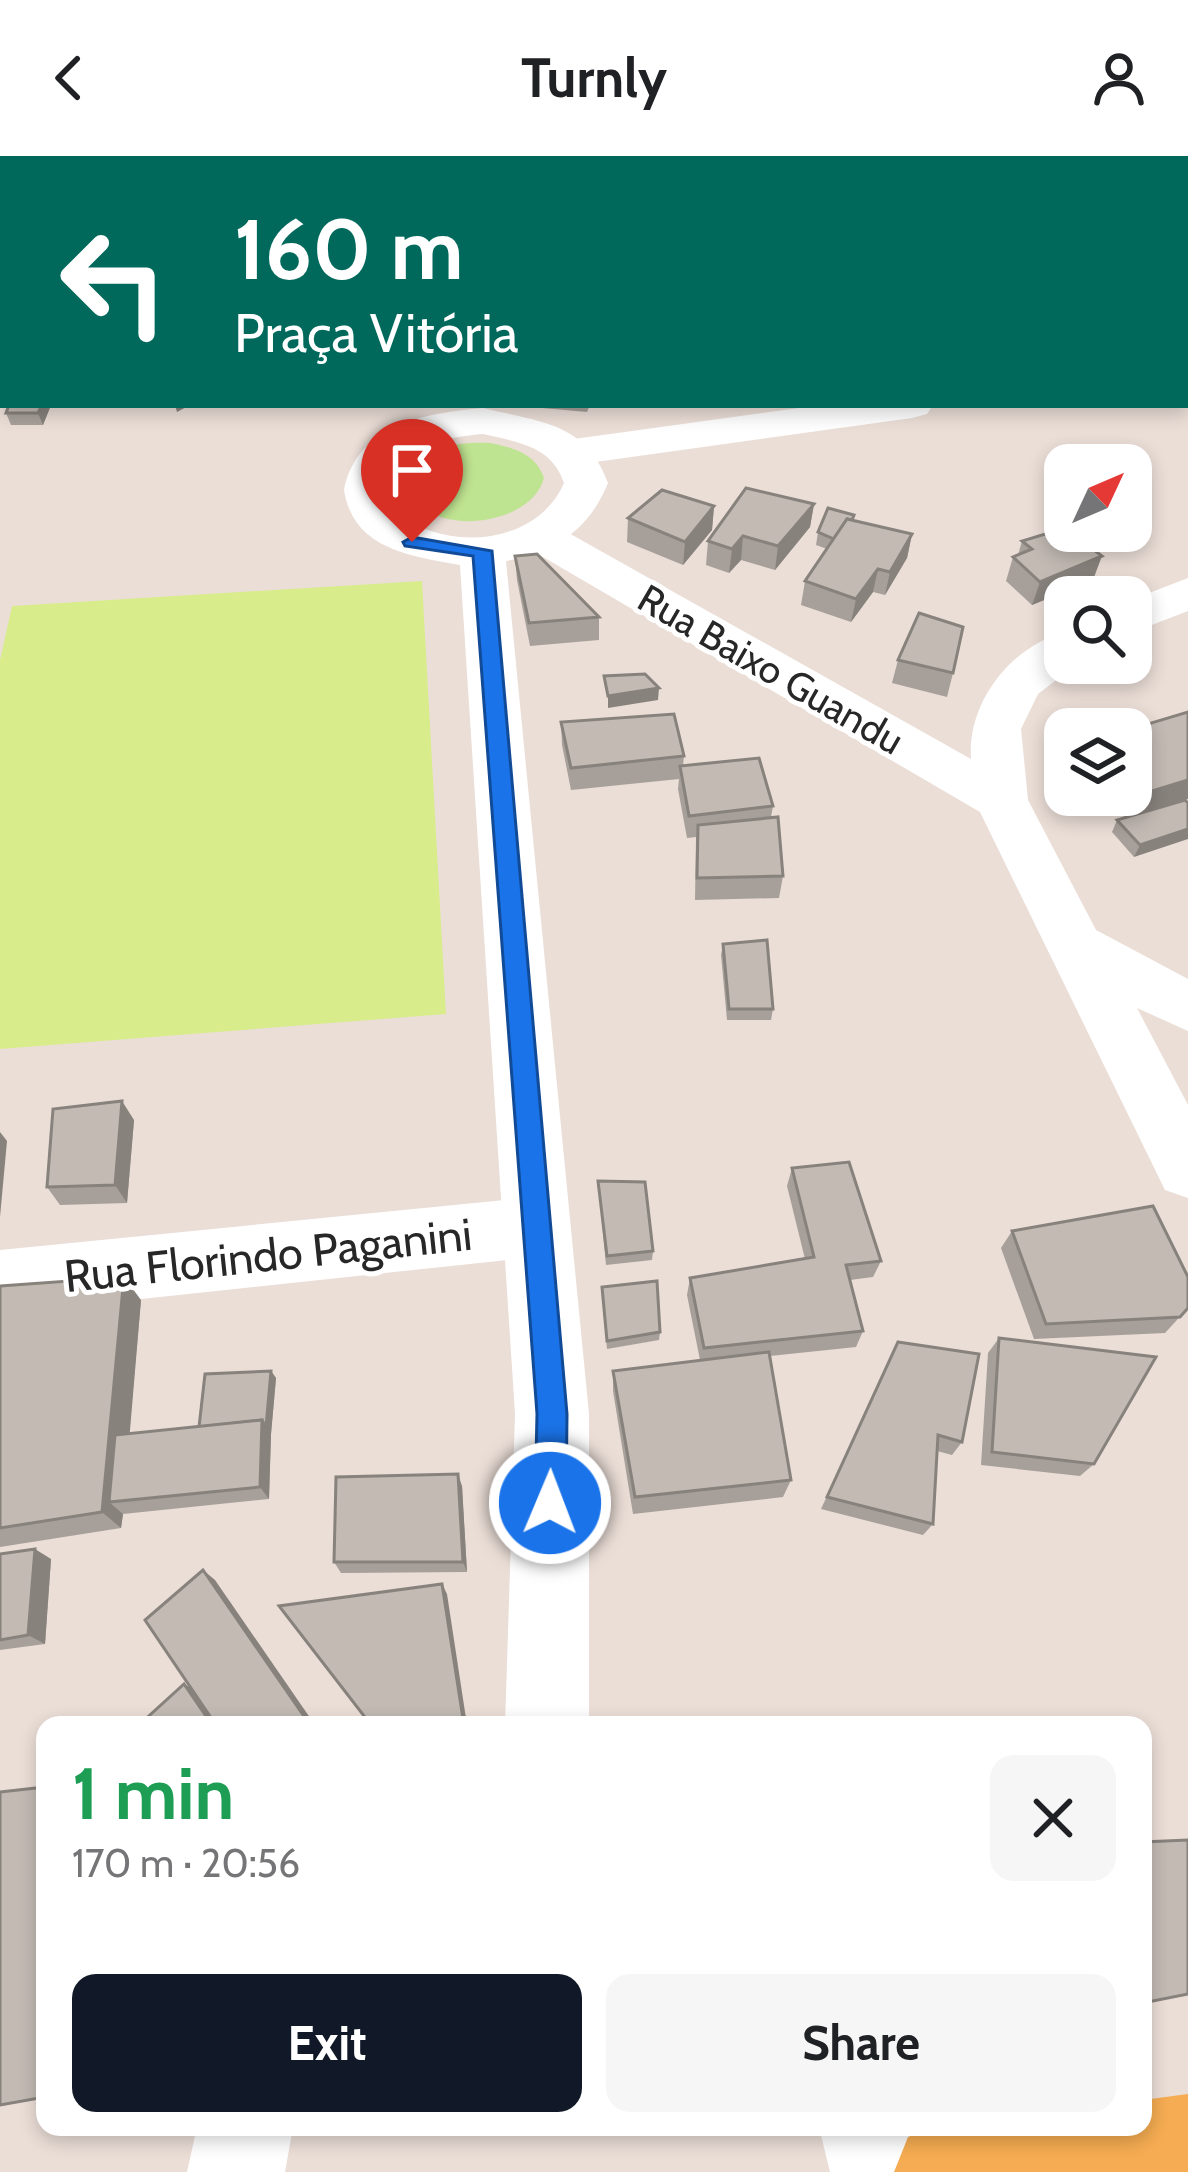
<!DOCTYPE html>
<meta charset="utf-8">
<style>
body{margin:0;font-family:Cabin,sans-serif;background:#f6f6f6;color:#202124;height:100vh;display:flex;flex-direction:column;font-size:45px;white-space:nowrap}
*{box-sizing:border-box;margin:0}
p{font-size:39px;color:#757577}
.icon{flex:none;width:66px;height:66px;fill:none;stroke:currentColor;stroke-width:2;stroke-linecap:round;stroke-linejoin:round}
.map{position:relative;flex:1;overflow:hidden}
.details{position:absolute;left:36px;top:1560px;width:1116px;height:420px;display:flex;flex-direction:column;background:#fff;border-radius:24px;box-shadow:0 6px 18px #0003}
.details>*{flex:none}
.hud{position:absolute;left:0px;top:0px;width:1188px;height:252px;box-shadow:0 6px 18px #0003;background:#00695c;color:#fff;overflow:hidden}
.needle{width:78px;rotate:46deg}
.fabs{position:absolute;left:1044px;top:288px;display:grid;gap:24px}
.fabs a{display:grid;place-items:center;width:108px;height:108px;border-radius:24px;background:#fff;box-shadow:0 6px 18px #0003;font-size:60px}
.pin{position:absolute;display:grid;place-items:center;width:102px;height:102px;color:#fff;margin:-123px -51px;border-radius:50% 50% 50% 0;rotate:-45deg;box-shadow:0 0 12px #0007}
.pin .icon{rotate:45deg}
.me{position:absolute;width:132px;margin:-66px;rotate:1deg;stroke-linejoin:round;filter:drop-shadow(0 0 9px #0008)}
.turn{display:flex;align-items:center;gap:42px;height:252px;padding:0 36px;font-size:54px}
.turn .icon{width:156px;height:156px;stroke-width:2.5}
.turn b{display:block;font-size:84px;line-height:102px}
.round{display:grid;place-items:center;flex:none;width:126px;height:126px;border-radius:24px;background:#f6f6f6}
.headline{display:flex;align-items:center;justify-content:space-between;height:204px;padding:0 36px}
h1{font-size:72px;font-weight:800;line-height:90px;color:#1e9e55}
.button{display:flex;gap:24px;margin-top:auto;padding:24px 36px}
.button a{flex:1;height:138px;border-radius:24px;background:#111827;color:#fff;font-size:48px;font-weight:800;line-height:138px;text-align:center}
.button a+a{background:#f6f6f6;color:#202124}
header{display:flex;justify-content:space-between;align-items:center;height:156px;padding:0 36px;background:#fff;font-size:54px;font-weight:800}
.map>svg:first-child{display:block}
.green{fill:#bfe491}
.pitch{fill:#d8ec8c}
.lines{fill:none;stroke-linecap:round;stroke-linejoin:round}
.minor{fill:#fff;fill-rule:evenodd}
.tertiary{fill:#fff;fill-rule:evenodd}
.primary{fill:#f5ac52;fill-rule:evenodd}
.wall{fill:#a7a09a}
.shaded-wall{fill:#88827d}
.building{fill:#c2bab3;stroke:#88827d;stroke-width:3}
.route{fill:#1a73e8;stroke:#114b97;stroke-width:3}
.labels{text-anchor:middle;dominant-baseline:central;stroke-width:10;stroke-linejoin:round;paint-order:stroke}
.far-street-label{font-size:39px;fill:#272727;stroke:#fff}
.street-label{font-size:45px;fill:#272727;stroke:#fff}
</style>
<header><svg class="icon" aria-label="back" viewBox="0 0 24 24"><path d="M15 5l-7 7 7 7"/></svg>Turnly<svg class="icon" aria-label="person" viewBox="0 0 24 24"><circle cx="12" cy="8" r="4"/><path d="M4 21q1-7 8-7t8 7"/></svg></header>
<div class="map">
<svg width="1188" height="2016" viewBox="0 0 1188 2016">
<rect width="100%" height="100%" fill="#ebded7"/>
<path class="green" d="M 490,287 C 514,292 535,297 544,322 C 530,376 410,383 407,322 C 424,290 457,286 490,287 Z"/>
<path class="pitch" d="M 422,425 L 446,858 L 0,893 L 0,504 L 12,450 Z"/>
<g class="lines">
<g class="minor">
<path d="M 287,0 L 346,0 L 348,3 L 289,3 Z"/>
<path d="M 379,0 L 417,0 L 377,3 Z"/>
<path d="M 905,0 L 984,0 L 986,3 L 907,3 Z"/>
<path d="M 1101,0 L 1188,0 L 1188,9 L 1185,3 Z"/>
<rect x="1185" y="80" width="3" height="22"/>
<path d="M 1188,198 L 1188,222 L 1185,223 L 1185,199 Z"/>
<path d="M 821,249 L 933,249 L 927,258 L 912,262 L 574,309 L 559,305 L 552,296 L 559,287 L 574,283 Z"/>
<path d="M 542,367 L 558,371 L 971,603 C 967,547 1010,491 1065,476 L 1065,507 L 1078,507 L 1038,538 L 1021,573 L 1028,644 L 1096,774 L 1188,823 L 1188,875 L 1137,852 L 1188,949 L 1188,1042 L 1165,1034 L 980,656 L 526,391 L 519,381 L 526,371 Z"/>
<path d="M 1188,422 L 1188,455 L 1131,477 L 1131,444 Z"/>
<path d="M 535,1041 L 559,1050 L 569,1071 L 559,1092 L 535,1101 L 0,1158 L 0,1094 Z"/>
</g>
<g class="tertiary">
<path d="M 0,59 L 3,60 L 3,82 L 0,81 Z"/>
<path d="M 483,252 C 540,266 586,266 608,327 C 589,374 555,396 506,405 L 589,1258 L 589,1569 L 505,1569 L 515,1258 L 460,409 C 410,400 353,393 344,334 C 357,268 426,257 483,252 ZM 483,278 C 518,286 552,290 564,327 C 537,390 444,397 395,355 C 366,297 442,281 483,278 Z"/>
<path d="M 197,1971 L 293,1971 L 285,2016 L 187,2016 Z"/>
<path d="M 819,1971 L 915,1971 L 928,2016 L 830,2016 Z"/>
</g>
<path class="primary" d="M 1188,1938 L 1188,2016 L 894,2016 L 908,1981 L 933,1971 L 1143,1971 L 1143,1944 Z"/>
</g>
<g class="wall">
<path d="M 517,0 L 574,0 L 571,3 L 527,3 Z"/>
<path d="M 637,0 L 703,0 L 685,3 L 632,3 Z"/>
<path d="M 714,0 L 779,0 L 778,3 L 714,3 Z"/>
<path d="M 1158,0 L 1188,0 L 1188,59 L 1185,59 L 1185,3 L 1157,3 Z"/>
<path d="M 51,249 L 43,269 L 11,269 L 6,257 Z"/>
<path d="M 542,249 L 590,249 L 587,256 L 542,252 Z"/>
<path d="M 814,348 L 810,371 L 775,414 L 741,404 L 729,417 L 706,409 L 708,385 Z"/>
<path d="M 714,350 L 712,374 L 683,409 L 627,386 L 628,362 Z"/>
<path d="M 853,364 L 912,378 L 907,402 L 885,439 L 873,436 L 851,466 L 801,449 L 805,425 L 827,393 L 816,389 L 818,376 Z"/>
<path d="M 1022,385 L 1093,424 L 1032,449 L 1006,425 L 1013,401 L 1018,399 Z"/>
<path d="M 515,400 L 599,461 L 599,484 L 530,490 L 517,424 Z"/>
<path d="M 898,504 L 953,517 L 947,541 L 892,527 Z"/>
<path d="M 1188,556 L 1152,654 L 1185,644 L 1134,701 L 1112,676 L 1117,664 L 1137,658 L 1117,639 L 1131,639 L 1131,573 Z"/>
<path d="M 561,566 L 684,600 L 683,610 L 773,650 L 771,661 L 783,720 L 779,742 L 695,744 L 696,681 L 687,682 L 678,633 L 679,623 L 571,634 L 562,589 Z"/>
<path d="M 723,788 L 773,853 L 771,864 L 727,864 L 721,799 Z"/>
<path d="M 134,964 L 127,1047 L 60,1049 L 47,1031 Z"/>
<path d="M 792,1012 L 881,1105 L 873,1121 L 850,1124 L 863,1175 L 856,1191 L 770,1200 L 791,1324 L 783,1341 L 633,1358 L 613,1235 L 613,1215 L 700,1204 L 687,1139 L 690,1122 L 805,1103 L 787,1030 Z"/>
<path d="M 598,1025 L 653,1095 L 652,1104 L 606,1109 Z"/>
<path d="M 1012,1075 L 1188,1152 L 1165,1177 L 1034,1183 L 1001,1092 Z"/>
<path d="M 0,1130 L 141,1144 L 129,1278 L 199,1271 L 271,1215 L 276,1222 L 271,1278 L 269,1343 L 123,1358 L 121,1372 L 0,1391 Z"/>
<path d="M 602,1131 L 660,1176 L 659,1184 L 607,1193 Z"/>
<path d="M 999,1182 L 1094,1308 L 1080,1320 L 981,1309 L 988,1197 Z"/>
<path d="M 898,1186 L 962,1286 L 952,1299 L 937,1295 L 933,1368 L 923,1379 L 821,1353 Z"/>
<path d="M 462,1330 L 467,1416 L 341,1417 L 334,1406 Z"/>
<path d="M 0,1398 L 51,1403 L 45,1488 L 0,1494 Z"/>
</g>
<g class="shaded-wall">
<path d="M 42,249 L 51,249 L 43,269 L 38,257 Z"/>
<path d="M 175,249 L 190,249 L 177,256 Z"/>
<path d="M 814,348 L 810,371 L 775,414 L 778,390 Z"/>
<path d="M 714,350 L 712,374 L 683,409 L 685,386 Z"/>
<path d="M 912,378 L 907,402 L 885,439 L 890,416 Z"/>
<path d="M 743,380 L 741,404 L 729,417 L 732,393 Z"/>
<path d="M 1102,400 L 1093,424 L 1032,449 L 1040,426 Z"/>
<path d="M 878,413 L 873,436 L 851,466 L 856,443 Z"/>
<path d="M 659,532 L 658,544 L 608,552 L 608,540 Z"/>
<path d="M 1188,624 L 1188,643 L 1138,658 L 1149,636 Z"/>
<path d="M 1188,673 L 1188,683 L 1134,701 L 1140,689 Z"/>
<path d="M 122,945 L 134,964 L 127,1047 L 115,1029 Z"/>
<path d="M 0,976 L 7,985 L 0,1061 Z"/>
<path d="M 124,1121 L 141,1144 L 124,1345 L 109,1346 L 123,1358 L 121,1372 L 102,1356 Z"/>
<path d="M 271,1215 L 276,1222 L 271,1278 L 269,1343 L 260,1331 L 262,1264 Z"/>
<path d="M 458,1318 L 462,1330 L 467,1416 L 463,1406 Z"/>
<path d="M 35,1393 L 51,1403 L 45,1488 L 28,1479 Z"/>
<path d="M 203,1414 L 215,1424 L 315,1569 L 310,1569 Z"/>
<path d="M 442,1428 L 447,1438 L 467,1569 L 464,1569 Z"/>
<path d="M 184,1528 L 202,1538 L 223,1569 L 212,1569 Z"/>
</g>
<g class="building">
<path d="M 0,0 L 30,0 L 35,3 L 3,3 L 3,27 L 0,28 Z"/>
<path d="M 47,0 L 91,0 L 97,3 L 40,3 Z"/>
<path d="M 130,0 L 171,0 L 164,3 L 123,3 Z"/>
<path d="M 172,0 L 222,0 L 229,3 L 164,3 Z"/>
<path d="M 849,0 L 886,0 L 886,3 L 848,3 Z"/>
<path d="M 1162,0 L 1188,0 L 1188,35 L 1185,35 L 1185,3 L 1162,3 Z"/>
<path d="M 9,249 L 42,249 L 38,257 L 6,257 Z"/>
<path d="M 746,332 L 814,348 L 778,390 L 743,380 L 732,393 L 708,385 Z"/>
<path d="M 662,334 L 714,350 L 685,386 L 628,362 Z"/>
<path d="M 828,352 L 854,359 L 852,364 L 847,363 L 834,383 L 818,376 Z"/>
<path d="M 847,363 L 912,378 L 890,416 L 878,413 L 856,443 L 805,425 Z"/>
<path d="M 1065,372 L 1065,375 L 1069,375 L 1102,400 L 1040,426 L 1013,401 L 1032,393 L 1022,385 Z"/>
<path d="M 537,398 L 599,461 L 529,467 L 515,400 Z"/>
<path d="M 919,457 L 963,471 L 953,517 L 898,504 Z"/>
<path d="M 645,518 L 659,532 L 608,540 L 604,520 Z"/>
<path d="M 1188,556 L 1188,624 L 1149,636 L 1131,619 L 1131,573 Z"/>
<path d="M 674,558 L 684,600 L 571,612 L 561,566 Z"/>
<path d="M 759,602 L 773,650 L 689,660 L 680,610 Z"/>
<path d="M 1185,644 L 1188,647 L 1188,673 L 1140,689 L 1117,664 Z"/>
<path d="M 778,661 L 783,720 L 697,722 L 698,669 Z"/>
<path d="M 767,784 L 773,853 L 729,853 L 723,788 Z"/>
<path d="M 122,945 L 115,1029 L 47,1031 L 53,953 Z"/>
<path d="M 849,1006 L 881,1105 L 846,1109 L 863,1175 L 704,1192 L 690,1122 L 814,1101 L 792,1012 Z"/>
<path d="M 598,1025 L 645,1026 L 653,1095 L 607,1100 Z"/>
<path d="M 1153,1050 L 1188,1121 L 1188,1152 L 1180,1161 L 1046,1168 L 1012,1075 Z"/>
<path d="M 124,1121 L 102,1356 L 0,1372 L 0,1130 Z"/>
<path d="M 657,1125 L 660,1176 L 607,1185 L 602,1131 Z"/>
<path d="M 999,1182 L 1156,1201 L 1094,1308 L 992,1296 Z"/>
<path d="M 898,1186 L 979,1198 L 962,1286 L 938,1279 L 933,1368 L 827,1341 Z"/>
<path d="M 769,1196 L 791,1324 L 635,1341 L 613,1215 Z"/>
<path d="M 271,1215 L 266,1271 L 262,1264 L 199,1271 L 205,1218 Z"/>
<path d="M 262,1264 L 260,1331 L 109,1346 L 115,1279 Z"/>
<path d="M 458,1318 L 463,1406 L 334,1406 L 336,1321 Z"/>
<path d="M 35,1393 L 28,1479 L 0,1484 L 0,1398 Z"/>
<path d="M 203,1414 L 310,1569 L 216,1569 L 145,1464 Z"/>
<path d="M 442,1428 L 464,1569 L 371,1569 L 279,1450 Z"/>
<path d="M 184,1528 L 212,1569 L 139,1569 Z"/>
<path d="M 1085,1565 L 1087,1569 L 1036,1569 Z"/>
<path d="M 45,1631 L 45,1941 L 0,1949 L 0,1636 Z"/>
<path d="M 1188,1684 L 1188,1838 L 1143,1847 L 1143,1686 Z"/>
</g>
<path class="route" d="M 412,381 L 492,395 L 567,1258 L 566,1347 L 562,1358 L 550,1363 L 539,1358 L 535,1347 L 537,1258 L 473,400 L 405,390 L 403,386 Z"/>
<g class="labels">
<g class="far-street-label">
<text transform="translate(771 513) rotate(30)">Rua Baixo Guandu</text>
</g>
<g class="street-label">
<text transform="translate(268 1099) rotate(-6)">Rua Florindo Paganini</text>
</g>
</g>
</svg>
<div class="fabs">
<a><svg class="needle" viewBox="-14 -14 28 28"><path d="M0-13l5 13h-10z" fill="#e53935"/><path d="M0 13l5-13h-10z" fill="#757577"/></svg></a>
<a><svg class="icon" aria-label="search" viewBox="0 0 24 24"><circle cx="10" cy="10" r="6"/><path d="M15 15l6 6"/></svg></a>
<a><svg class="icon" aria-label="layers" viewBox="0 0 24 24"><path d="M12 4l9 5-9 5-9-5zM3 14l9 5 9-5"/></svg></a>
</div>
<div class="pin" style="left:412px;top:386px;background:#d93025"><svg class="icon" aria-label="arrive" viewBox="0 0 24 24"><path d="M6 21V4h12l-3 4 3 4H6"/></svg></div>
<svg class="me" style="left:550px;top:1347px" viewBox="-20 -20 40 40"><circle r="17" fill="#1a73e8" stroke="#fff" stroke-width="3"/><path d="M0-11L8 9 0 5-8 9z" fill="#fff"/></svg>
<div class="hud">
<div class="turn"><svg class="icon" aria-label="left" viewBox="0 0 24 24"><path d="M17 20v-9H6M10 6l-5 5 5 5"/></svg><div><b>160 m</b>Praça Vitória</div></div>
</div>
<section class="details">
<div class="headline"><div><h1>1 min</h1><p>170 m · 20:56</p></div><a class="round"><svg class="icon" aria-label="close" viewBox="0 0 24 24"><path d="M6 6l12 12M18 6L6 18"/></svg></a></div>
<div class="button"><a>Exit</a><a>Share</a></div>
</section>
</div>
